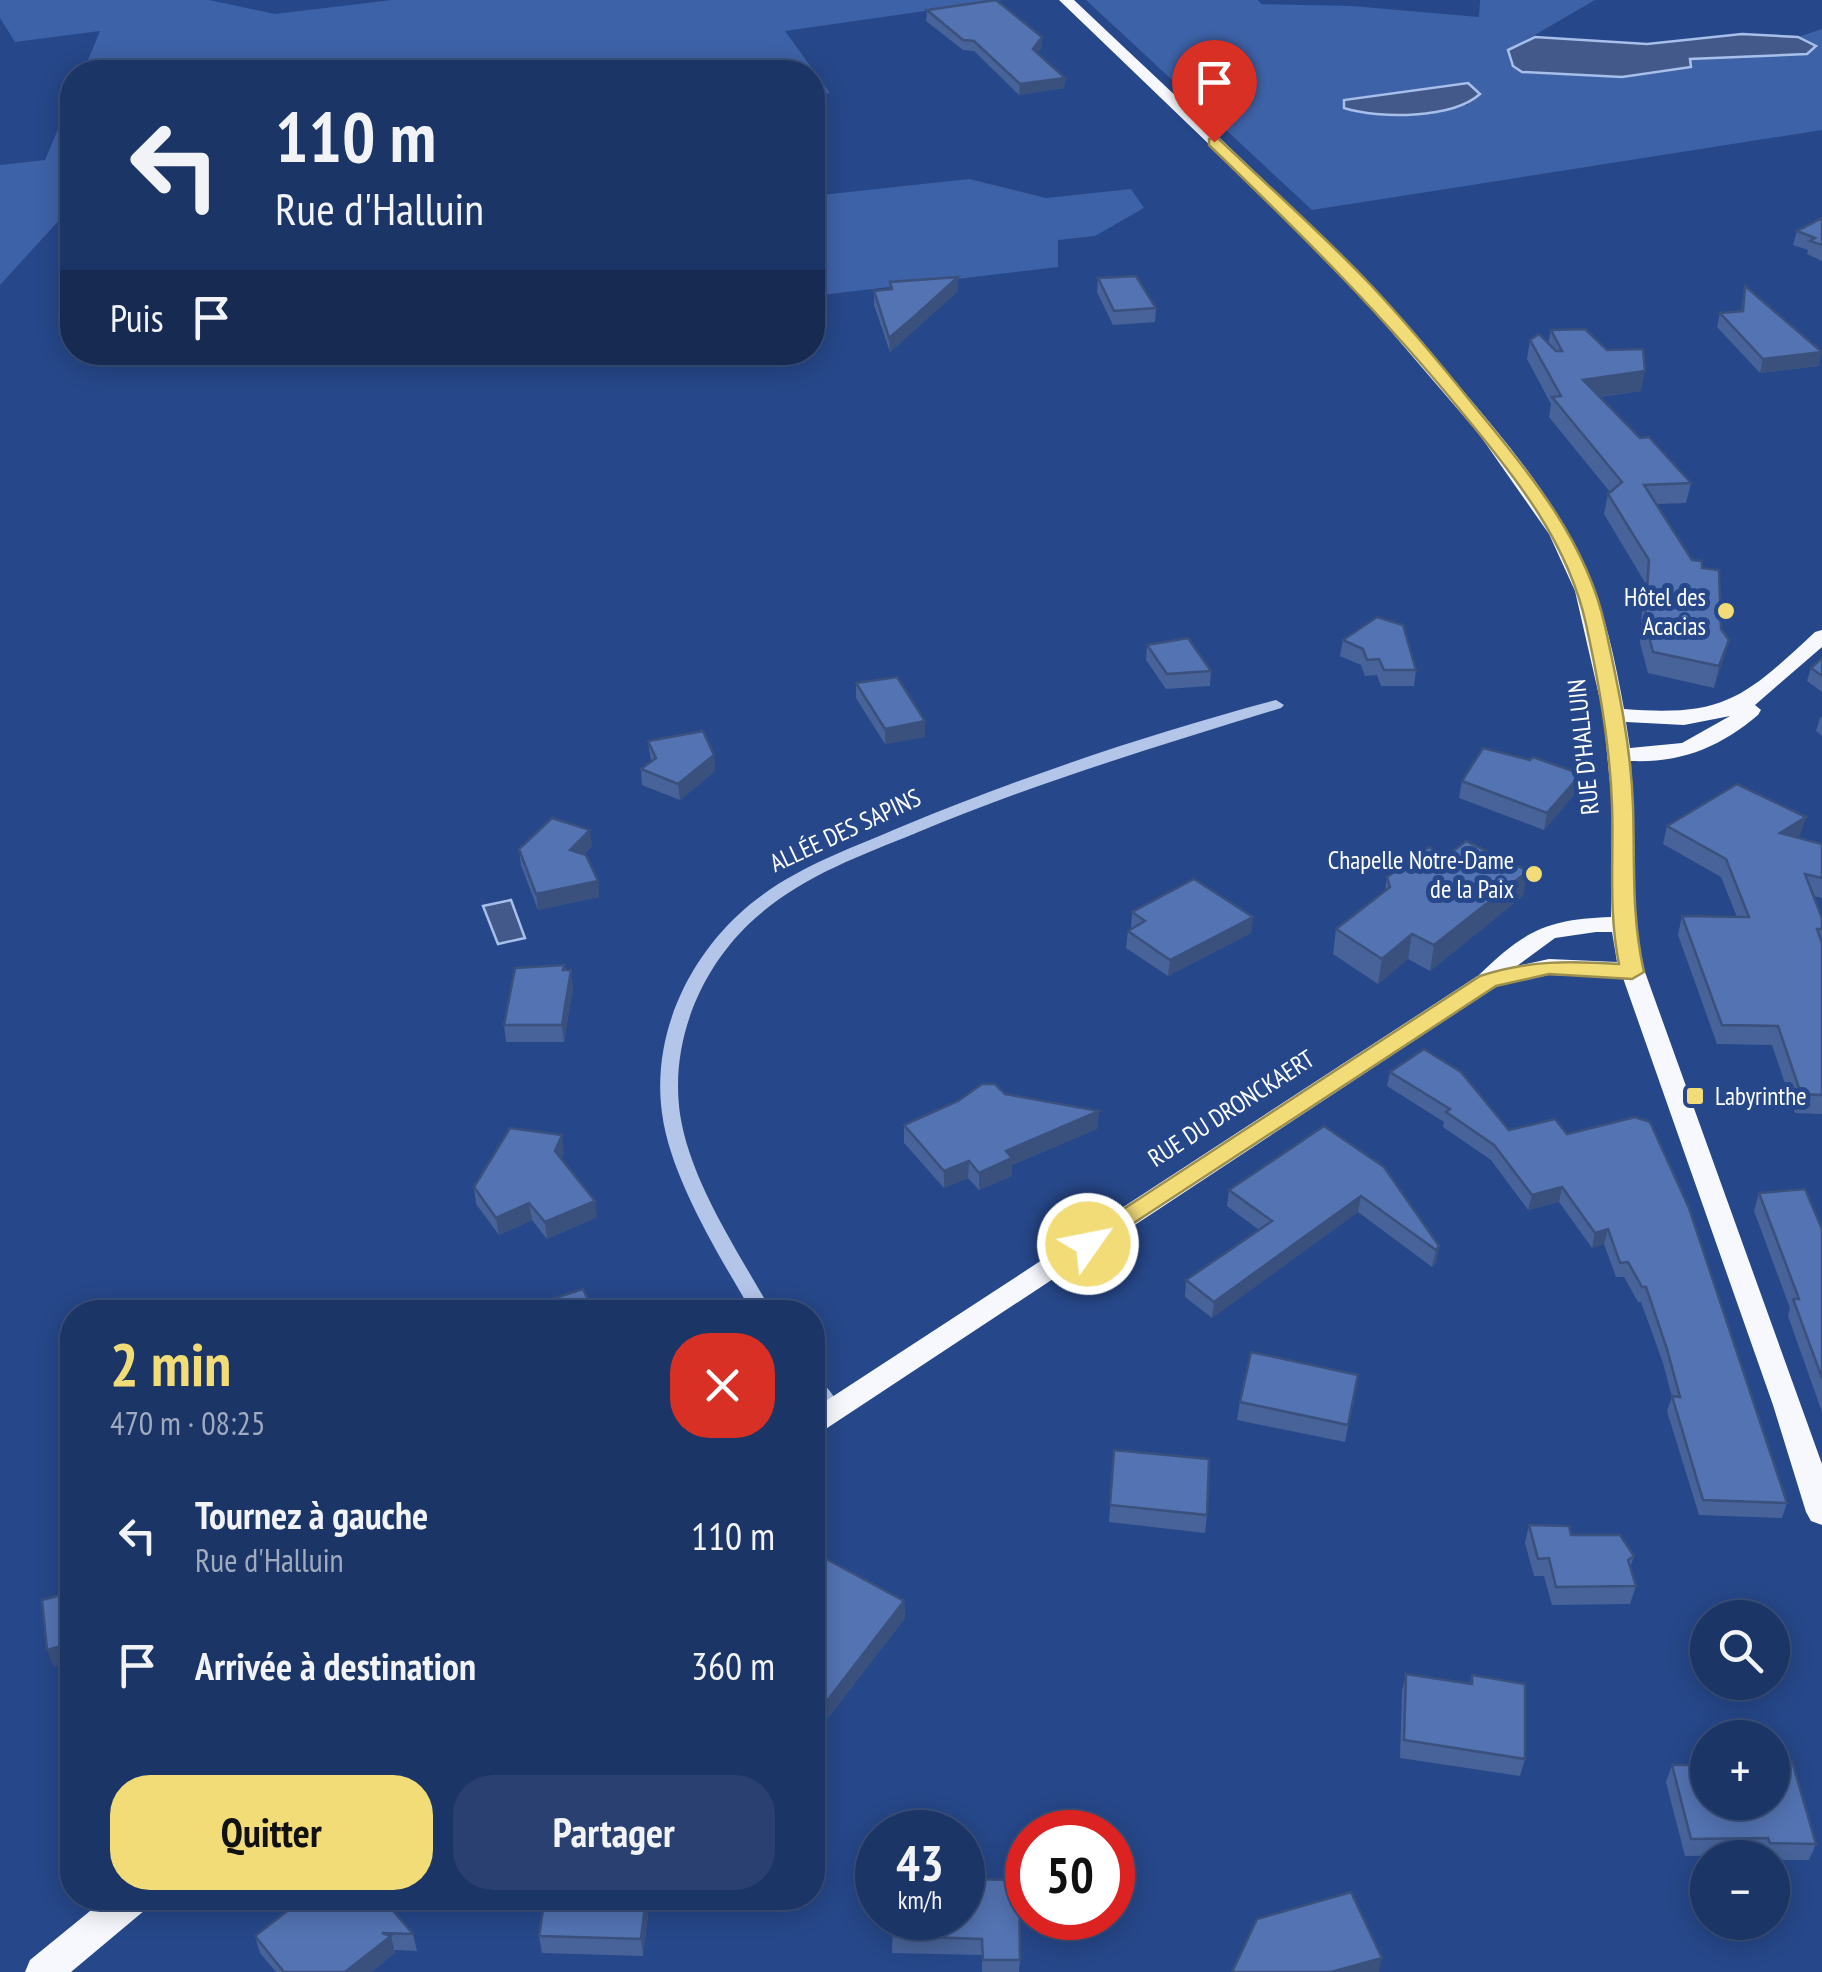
<!DOCTYPE html>
<html lang="fr">
<meta charset="utf-8">
<style>
body{margin:0;font-family:"PT Sans Narrow",sans-serif;background:#294070;color:#f1f3f6;height:100vh;display:flex;flex-direction:column;font-size:38px;white-space:nowrap}
*{box-sizing:border-box;margin:0}
p{font-size:32px;color:#a0abc0}
.icon{flex:none;width:55px;height:55px;fill:none;stroke:currentColor;stroke-width:2;stroke-linecap:round;stroke-linejoin:round}
.map{position:relative;flex:1;overflow:hidden}
.details{position:absolute;left:60px;top:1300px;width:765px;height:610px;display:flex;flex-direction:column;background:#1c3567;border-radius:40px;box-shadow:0 5px 25px #0003,0 0 0 2px #3a507b}
.details>*{flex:none}
.banner{position:absolute;left:60px;top:60px;width:765px;height:305px;border-radius:40px;box-shadow:0 5px 25px #0003,0 0 0 2px #3a507b;background:#1c3567;color:#f1f3f6;overflow:hidden}
.controls{position:absolute;left:1690px;top:1600px;display:grid;gap:20px}
.controls a{display:grid;place-items:center;width:100px;height:100px;border-radius:50%;background:#1c3567;box-shadow:0 5px 25px #0003,0 0 0 2px #3a507b;font-size:50px}
.speed{position:absolute;left:855px;top:1810px;display:flex;gap:20px;font-size:50px;font-weight:700;text-align:center}
.speed>*{display:grid;place-content:center;width:130px;height:130px;border-radius:50%;background:#1c3567;box-shadow:0 5px 25px #0003,0 0 0 2px #3a507b;line-height:1}
.speed small{font-size:25px;font-weight:400}
.speed .limit{border:15px solid #d22;background:#fff;color:#111}
.pin{position:absolute;display:grid;place-items:center;width:85px;height:85px;color:#fff;margin:-102px -42px;border-radius:50% 50% 50% 0;rotate:-45deg;box-shadow:0 0 10px #0007}
.pin .icon{rotate:45deg}
.me{position:absolute;width:110px;margin:-55px;rotate:57deg;stroke-linejoin:round;filter:drop-shadow(0 0 8px #0008)}
.turn{display:flex;align-items:center;gap:35px;height:210px;padding:0 50px;font-size:45px}
.turn .icon{width:130px;height:130px;stroke-width:2.5}
.turn b{display:block;font-size:70px;line-height:85px}
.then{display:flex;align-items:center;height:95px;padding:0 50px;background:#0003;gap:20px;font-size:38px}
.round{display:grid;place-items:center;flex:none;width:105px;height:105px;border-radius:40px;background:#294070}
.overview{display:flex;align-items:center;justify-content:space-between;height:170px;padding:0 50px}
h1{font-size:60px;font-weight:600;line-height:75px;color:#f2dc78}
.button{display:flex;gap:20px;margin-top:auto;padding:20px 50px}
.button a{flex:1;height:115px;border-radius:40px;background:#f2dc78;color:#111;font-size:40px;font-weight:600;line-height:115px;text-align:center}
.button a+a{background:#294070;color:#f1f3f6}
ul{padding:0;list-style:none}
li{display:flex;align-items:center;gap:30px;height:130px;padding:0 50px}
li div{flex:1}
li b{display:block;font-size:38px}
li em{font-style:normal}
.map>svg:first-child{display:block}
.green{fill:#3e62a7;fill-rule:evenodd}
.water{fill:#425989;stroke:#a7bfea;stroke-width:2.5}
.lines{fill:none;stroke-linecap:round;stroke-linejoin:round}
.minor{fill:#b3c5e9;fill-rule:evenodd}
.major{fill:#f6f8fe;fill-rule:evenodd}
.wall{fill:#476399}
.shaded-wall{fill:#3a507d}
.building{fill:#5373b2;stroke:#3a507d;stroke-width:2.5}
.route{fill:#f2dc78;stroke:#9d8f4e;stroke-width:2.5}
.poi-dot{fill:#f2dc78;stroke:#264789;stroke-width:4}
.labels{text-anchor:middle;dominant-baseline:central;stroke-width:10;stroke-linejoin:round;paint-order:stroke}
.poi-label{font-size:25px;fill:#fff;stroke:#264789;text-anchor:end}
.street-label{font-size:25px;fill:#fff;stroke:#264789}
</style>
<div class="map">
<svg width="1822" height="1972" viewBox="0 0 1822 1972">
<rect width="100%" height="100%" fill="#264789"/>
<g class="green">
<path d="M 0,0 L 209,0 L 275,14 L 392,0 L 1002,0 L 785,31 L 830,93 L 813,95 L 812,72 L 83,72 L 100,31 L 15,42 L 0,18 Z"/>
<path d="M 1086,0 L 1258,0 L 1261,4 L 1352,6 L 1479,17 L 1480,0 L 1595,0 L 1509,50 L 1522,72 C 1579,76 1634,79 1691,66 L 1690,59 L 1807,54 L 1816,45 L 1798,37 L 1822,29 L 1822,130 L 1312,210 ZM 1468,83 L 1479,94 L 1467,105 L 1344,99 Z"/>
<path d="M 72,96 L 72,206 L 0,285 L 0,165 L 45,160 Z"/>
<path d="M 969,179 L 1046,198 L 1131,189 L 1144,208 L 1095,236 L 1058,240 L 1058,267 L 813,296 L 812,196 Z"/>
</g>
<g class="water">
<path d="M 1742,34 L 1798,37 L 1816,46 L 1807,54 L 1690,59 L 1691,67 L 1622,77 L 1522,72 L 1513,66 L 1508,50 L 1535,37 L 1647,44 Z"/>
<path d="M 1468,83 L 1480,94 C 1452,119 1379,119 1344,108 L 1344,100 Z"/>
<path d="M 511,900 L 525,938 L 498,944 L 483,906 Z"/>
</g>
<g class="lines">
<g class="minor">
<path d="M 1276,700 L 1284,705 L 1281,708 C 1158,746 1035,783 916,833 C 857,857 798,878 751,922 C 699,971 670,1043 680,1114 C 690,1181 739,1253 772,1312 L 752,1312 C 720,1257 670,1177 662,1113 C 652,1040 684,966 737,916 C 784,871 845,851 903,826 C 1024,776 1149,734 1276,700 Z"/>
<path d="M 812,1377 C 826,1381 837,1401 844,1413 L 840,1419 C 815,1425 812,1396 812,1377 Z"/>
</g>
<g class="major">
<path d="M 1059,0 L 1074,0 C 1206,125 1340,247 1458,385 C 1505,440 1554,498 1584,564 C 1605,610 1615,660 1624,709 C 1724,717 1744,698 1815,632 L 1822,630 L 1822,647 L 1755,705 L 1761,710 L 1758,715 C 1720,747 1682,763 1631,761 L 1634,902 L 1641,961 L 1822,1464 L 1822,1525 L 1811,1521 L 1806,1512 L 1773,1405 L 1623,978 L 1549,975 L 1497,986 L 812,1438 L 812,1410 L 1479,975 C 1524,931 1547,919 1611,917 L 1612,803 L 1603,713 L 1575,591 L 1549,534 L 1479,434 L 1365,301 L 1266,199 ZM 1730,716 L 1682,743 L 1630,748 L 1626,722 L 1684,725 ZM 1596,932 L 1612,932 L 1617,962 L 1549,959 L 1517,966 L 1555,938 Z"/>
<path d="M 106,1898 L 150,1898 L 145,1910 L 71,1972 L 25,1972 L 30,1960 Z"/>
</g>
</g>
<g class="wall">
<path d="M 927,10 L 1042,47 L 1037,53 L 1065,78 L 1064,88 L 1019,95 L 974,51 L 963,50 L 926,21 Z"/>
<path d="M 1822,218 L 1822,261 L 1807,254 L 1808,250 L 1793,245 L 1797,231 Z"/>
<path d="M 958,277 L 958,291 L 890,352 L 874,305 L 874,291 L 890,290 L 890,282 Z"/>
<path d="M 1098,278 L 1156,308 L 1155,322 L 1113,325 L 1097,292 Z"/>
<path d="M 1745,286 L 1819,366 L 1760,373 L 1717,327 L 1720,313 L 1741,311 Z"/>
<path d="M 1551,330 L 1641,391 L 1600,397 L 1640,438 L 1691,483 L 1686,503 L 1657,504 L 1692,560 L 1702,568 L 1721,629 L 1729,640 L 1714,688 L 1648,673 L 1640,643 L 1644,581 L 1604,514 L 1608,494 L 1610,492 L 1549,417 L 1551,404 L 1527,359 L 1530,340 L 1548,344 Z"/>
<path d="M 1343,640 L 1416,670 L 1414,686 L 1381,686 L 1377,675 L 1365,676 L 1361,665 L 1340,656 Z"/>
<path d="M 1147,645 L 1211,671 L 1210,686 L 1166,689 L 1146,660 Z"/>
<path d="M 1822,658 L 1822,692 L 1807,681 L 1811,668 Z"/>
<path d="M 856,683 L 925,737 L 885,744 L 856,698 Z"/>
<path d="M 1822,717 L 1822,736 L 1816,731 L 1820,718 Z"/>
<path d="M 648,741 L 714,755 L 715,771 L 680,800 L 642,785 L 641,769 L 651,761 Z"/>
<path d="M 1462,781 L 1578,790 L 1544,830 L 1459,798 Z"/>
<path d="M 1806,817 L 1800,835 L 1797,837 L 1822,844 L 1822,898 L 1813,896 L 1822,918 L 1822,1114 L 1795,1113 L 1772,1045 L 1717,1044 L 1678,935 L 1682,916 L 1737,917 L 1721,877 L 1663,844 L 1667,826 Z"/>
<path d="M 592,846 L 584,854 L 598,881 L 599,897 L 538,910 L 521,865 L 519,849 Z"/>
<path d="M 1387,877 L 1523,896 L 1430,971 L 1408,959 L 1378,984 L 1333,954 L 1336,929 L 1385,891 Z"/>
<path d="M 1132,912 L 1253,917 L 1251,933 L 1168,976 L 1126,948 L 1128,931 L 1131,929 Z"/>
<path d="M 564,965 L 573,987 L 564,1042 L 506,1042 L 504,1025 Z"/>
<path d="M 1390,1072 L 1509,1130 L 1555,1119 L 1787,1503 L 1782,1518 L 1699,1515 L 1667,1411 L 1672,1397 L 1663,1363 L 1641,1302 L 1638,1302 L 1624,1277 L 1616,1277 L 1604,1244 L 1592,1248 L 1559,1202 L 1528,1210 L 1491,1160 L 1443,1127 L 1444,1122 L 1387,1086 Z"/>
<path d="M 1005,1094 L 1099,1111 L 1097,1129 L 1012,1165 L 1012,1176 L 979,1190 L 968,1178 L 944,1188 L 904,1143 L 904,1125 Z"/>
<path d="M 1324,1126 L 1439,1246 L 1436,1263 L 1432,1267 L 1358,1212 L 1212,1318 L 1185,1297 L 1186,1280 L 1259,1230 L 1227,1206 L 1229,1190 Z"/>
<path d="M 564,1152 L 561,1158 L 597,1217 L 547,1239 L 532,1220 L 499,1235 L 476,1204 L 474,1187 Z"/>
<path d="M 1759,1193 L 1822,1229 L 1822,1412 L 1788,1316 L 1790,1308 L 1754,1211 Z"/>
<path d="M 1358,1375 L 1345,1442 L 1237,1420 L 1240,1402 Z"/>
<path d="M 1114,1450 L 1207,1515 L 1205,1533 L 1109,1522 Z"/>
<path d="M 1529,1525 L 1571,1535 L 1634,1556 L 1630,1568 L 1636,1586 L 1630,1604 L 1552,1605 L 1544,1576 L 1534,1576 L 1525,1543 Z"/>
<path d="M 812,1559 L 904,1601 L 905,1618 L 821,1727 L 812,1722 Z"/>
<path d="M 1406,1674 L 1470,1683 L 1472,1675 L 1525,1759 L 1520,1776 L 1400,1758 L 1402,1691 Z"/>
<path d="M 1672,1765 L 1816,1844 L 1809,1860 L 1772,1860 L 1772,1858 L 1762,1858 L 1761,1855 L 1685,1856 L 1666,1782 Z"/>
<path d="M 650,1898 L 643,1956 L 542,1953 L 539,1936 Z"/>
<path d="M 392,1909 L 413,1934 L 417,1951 L 394,1950 L 395,1953 L 371,1972 L 276,1972 L 260,1953 L 255,1936 Z"/>
<path d="M 893,1918 L 962,1918 L 1020,1960 L 1019,1972 L 982,1972 L 982,1955 L 892,1953 Z"/>
</g>
<g class="shaded-wall">
<path d="M 1042,37 L 1042,47 L 1032,60 L 1033,49 Z"/>
<path d="M 1065,78 L 1064,88 L 1019,95 L 1020,84 Z"/>
<path d="M 958,277 L 958,291 L 890,352 L 889,338 Z"/>
<path d="M 1822,352 L 1819,366 L 1760,373 L 1763,359 Z"/>
<path d="M 1645,371 L 1641,391 L 1580,399 L 1583,380 Z"/>
<path d="M 1729,640 L 1723,661 L 1714,688 L 1719,666 Z"/>
<path d="M 925,721 L 925,737 L 885,744 L 885,729 Z"/>
<path d="M 714,755 L 715,771 L 680,800 L 678,784 Z"/>
<path d="M 1581,774 L 1578,790 L 1544,830 L 1547,813 Z"/>
<path d="M 1806,817 L 1800,835 L 1775,851 L 1780,833 Z"/>
<path d="M 590,830 L 592,846 L 572,866 L 570,850 Z"/>
<path d="M 1528,871 L 1523,896 L 1430,971 L 1434,945 Z"/>
<path d="M 598,881 L 599,897 L 538,910 L 536,894 Z"/>
<path d="M 1253,917 L 1251,933 L 1168,976 L 1170,960 Z"/>
<path d="M 1412,934 L 1408,959 L 1378,984 L 1382,959 Z"/>
<path d="M 571,970 L 573,987 L 564,1042 L 562,1025 Z"/>
<path d="M 1099,1111 L 1097,1129 L 1012,1165 L 1012,1176 L 979,1190 L 979,1173 L 1006,1151 Z"/>
<path d="M 562,1135 L 564,1152 L 557,1167 L 555,1151 Z"/>
<path d="M 969,1161 L 968,1178 L 944,1188 L 944,1171 Z"/>
<path d="M 1562,1187 L 1559,1202 L 1528,1210 L 1532,1195 Z"/>
<path d="M 1361,1196 L 1358,1212 L 1212,1318 L 1214,1302 Z"/>
<path d="M 595,1201 L 597,1217 L 547,1239 L 545,1222 Z"/>
<path d="M 529,1203 L 532,1220 L 499,1235 L 496,1218 Z"/>
<path d="M 1608,1229 L 1604,1244 L 1592,1248 L 1595,1233 Z"/>
<path d="M 1439,1246 L 1436,1263 L 1432,1267 L 1436,1250 Z"/>
<path d="M 904,1601 L 905,1618 L 821,1727 L 820,1710 Z"/>
<path d="M 72,1643 L 72,1662 L 54,1667 L 47,1650 Z"/>
<path d="M 381,1898 L 406,1898 L 386,1914 Z"/>
<path d="M 646,1898 L 650,1898 L 643,1956 L 641,1939 Z"/>
<path d="M 391,1936 L 395,1953 L 371,1972 L 345,1972 Z"/>
<path d="M 1382,1958 L 1379,1972 L 1331,1972 Z"/>
</g>
<g class="building">
<path d="M 996,0 L 1042,37 L 1033,49 L 1065,78 L 1020,84 L 974,41 L 963,40 L 927,10 Z"/>
<path d="M 1822,218 L 1822,245 L 1810,241 L 1815,238 L 1797,231 Z"/>
<path d="M 1136,276 L 1156,308 L 1114,311 L 1098,278 Z"/>
<path d="M 958,277 L 916,315 L 889,338 L 874,291 L 892,289 L 890,282 Z"/>
<path d="M 1745,286 L 1822,352 L 1763,359 L 1720,313 L 1743,311 Z"/>
<path d="M 1585,329 L 1607,350 L 1643,349 L 1645,371 L 1583,380 L 1640,438 L 1649,437 L 1691,483 L 1644,485 L 1692,560 L 1702,561 L 1702,568 L 1719,570 L 1721,629 L 1729,640 L 1719,666 L 1653,652 L 1645,621 L 1649,560 L 1608,494 L 1622,482 L 1552,397 L 1561,396 L 1530,340 L 1539,334 L 1556,351 L 1562,351 L 1551,330 Z"/>
<path d="M 1377,617 L 1403,625 L 1416,670 L 1384,670 L 1379,659 L 1367,660 L 1363,649 L 1343,640 Z"/>
<path d="M 1188,638 L 1211,671 L 1167,674 L 1147,645 Z"/>
<path d="M 1822,658 L 1822,676 L 1811,668 Z"/>
<path d="M 897,677 L 925,721 L 885,729 L 856,683 Z"/>
<path d="M 703,731 L 714,755 L 678,784 L 641,769 L 656,758 L 648,741 Z"/>
<path d="M 1483,748 L 1530,760 L 1533,757 L 1581,774 L 1547,813 L 1462,781 Z"/>
<path d="M 1737,784 L 1806,817 L 1780,833 L 1822,844 L 1822,878 L 1805,874 L 1822,918 L 1822,929 L 1817,929 L 1822,943 L 1822,1095 L 1801,1094 L 1778,1026 L 1722,1025 L 1682,916 L 1749,917 L 1726,859 L 1667,826 Z"/>
<path d="M 552,818 L 590,830 L 570,850 L 586,855 L 598,881 L 536,894 L 519,849 Z"/>
<path d="M 1466,841 L 1528,871 L 1434,945 L 1412,934 L 1382,959 L 1336,929 L 1390,887 L 1387,877 L 1429,847 L 1448,855 Z"/>
<path d="M 1194,879 L 1253,917 L 1170,960 L 1128,931 L 1145,921 L 1132,912 Z"/>
<path d="M 564,965 L 563,970 L 571,970 L 562,1025 L 504,1025 L 515,968 Z"/>
<path d="M 1424,1049 L 1461,1072 L 1509,1130 L 1555,1119 L 1567,1134 L 1635,1117 L 1650,1122 L 1689,1208 L 1787,1503 L 1703,1500 L 1672,1396 L 1680,1397 L 1667,1349 L 1646,1287 L 1642,1287 L 1628,1262 L 1620,1263 L 1608,1229 L 1595,1233 L 1562,1187 L 1532,1195 L 1494,1145 L 1446,1112 L 1450,1109 L 1390,1072 Z"/>
<path d="M 982,1084 L 995,1084 L 1005,1094 L 1099,1111 L 1006,1151 L 1012,1158 L 979,1173 L 969,1161 L 944,1171 L 904,1125 L 958,1101 Z"/>
<path d="M 1324,1126 L 1384,1167 L 1439,1246 L 1436,1250 L 1361,1196 L 1214,1302 L 1186,1280 L 1272,1221 L 1229,1190 Z"/>
<path d="M 510,1128 L 562,1135 L 555,1151 L 595,1201 L 545,1222 L 529,1203 L 496,1218 L 474,1187 Z"/>
<path d="M 1805,1189 L 1822,1229 L 1822,1378 L 1793,1299 L 1799,1299 L 1759,1193 Z"/>
<path d="M 583,1289 L 594,1312 L 522,1312 L 521,1309 Z"/>
<path d="M 1251,1352 L 1358,1375 L 1348,1425 L 1240,1402 Z"/>
<path d="M 1114,1450 L 1209,1459 L 1207,1515 L 1110,1505 Z"/>
<path d="M 1529,1525 L 1569,1526 L 1571,1535 L 1620,1535 L 1634,1556 L 1628,1560 L 1636,1586 L 1556,1587 L 1549,1558 L 1538,1559 Z"/>
<path d="M 817,1554 L 904,1601 L 820,1710 L 812,1705 L 812,1559 Z"/>
<path d="M 72,1592 L 72,1643 L 47,1650 L 42,1600 Z"/>
<path d="M 1406,1674 L 1472,1684 L 1472,1675 L 1525,1684 L 1525,1759 L 1404,1740 Z"/>
<path d="M 1772,1761 L 1792,1761 L 1816,1844 L 1770,1843 L 1768,1838 L 1691,1839 L 1672,1765 L 1708,1765 L 1708,1802 L 1772,1802 Z"/>
<path d="M 962,1879 L 1019,1880 L 1020,1960 L 983,1960 L 982,1939 L 892,1936 L 893,1918 L 962,1918 Z"/>
<path d="M 1351,1892 L 1382,1958 L 1331,1972 L 1232,1972 L 1257,1919 Z"/>
<path d="M 304,1898 L 382,1898 L 413,1934 L 382,1933 L 391,1936 L 345,1972 L 284,1972 L 255,1936 Z"/>
<path d="M 545,1898 L 646,1898 L 641,1939 L 539,1936 Z"/>
</g>
<path class="route" d="M 1209,139 L 1219,139 C 1268,186 1320,232 1367,281 C 1407,323 1444,368 1480,413 C 1533,477 1587,544 1605,626 C 1618,686 1631,745 1633,806 C 1635,864 1631,914 1644,972 L 1632,979 L 1549,974 L 1496,986 L 1088,1253 L 1079,1251 L 1076,1244 L 1079,1238 L 1480,976 C 1528,960 1570,961 1619,964 C 1608,910 1614,859 1612,805 C 1610,744 1599,683 1586,624 C 1568,543 1517,479 1465,416 C 1385,317 1301,234 1209,145 Z"/>
<g class="poi-dot">
<circle cx="1726" cy="611" r="10"/>
<circle cx="1534" cy="874" r="10"/>
<rect x="1685" y="1086" width="20" height="20" rx="5"/>
</g>
<g class="labels">
<g class="poi-label">
<text x="1706" y="597">Hôtel des<tspan x="1706" dy="29">Acacias</tspan></text>
<text x="1514" y="860">Chapelle Notre-Dame<tspan x="1514" dy="29">de la Paix</tspan></text>
<text x="1715" y="1096" text-anchor="start">Labyrinthe</text>
</g>
<g class="street-label">
<text transform="translate(1583 747) rotate(-96)">RUE D'HALLUIN</text>
<text transform="translate(845 830) rotate(-25)">ALLÉE DES SAPINS</text>
<text transform="translate(1231 1108) rotate(-33)">RUE DU DRONCKAERT</text>
</g>
</g>
</svg>
<div class="controls">
<a><svg class="icon" aria-label="search" viewBox="0 0 24 24"><circle cx="10" cy="10" r="6"/><path d="M15 15l6 6"/></svg></a>
<a>+</a>
<a>−</a>
</div>
<div class="speed"><div>43<small>km/h</small></div><div class="limit">50</div></div>
<div class="pin" style="left:1214px;top:142px;background:#d93025"><svg class="icon" aria-label="arrive" viewBox="0 0 24 24"><path d="M6 21V4h12l-3 4 3 4H6"/></svg></div>
<svg class="me" style="left:1088px;top:1244px" viewBox="-20 -20 40 40"><circle r="17" fill="#f2dc78" stroke="#fff" stroke-width="3"/><path d="M0-11L8 9 0 5-8 9z" fill="#fff"/></svg>
<div class="banner">
<div class="turn"><svg class="icon" aria-label="left" viewBox="0 0 24 24"><path d="M17 20v-9H6M10 6l-5 5 5 5"/></svg><div><b>110 m</b>Rue d'Halluin</div></div>
<div class="then">Puis<svg class="icon" aria-label="arrive" viewBox="0 0 24 24"><path d="M6 21V4h12l-3 4 3 4H6"/></svg></div>
</div>
<section class="details">
<div class="overview"><div><h1>2 min</h1><p>470 m · 08:25</p></div><a class="round" style="background:#d93025;color:#fff"><svg class="icon" aria-label="close" viewBox="0 0 24 24"><path d="M6 6l12 12M18 6L6 18"/></svg></a></div>
<ul>
<li><svg class="icon" aria-label="left" viewBox="0 0 24 24"><path d="M17 20v-9H6M10 6l-5 5 5 5"/></svg><div><b>Tournez à gauche</b><p>Rue d'Halluin</p></div><em>110 m</em></li>
<li><svg class="icon" aria-label="arrive" viewBox="0 0 24 24"><path d="M6 21V4h12l-3 4 3 4H6"/></svg><div><b>Arrivée à destination</b></div><em>360 m</em></li>
</ul>
<div class="button"><a>Quitter</a><a>Partager</a></div>
</section>
</div>
